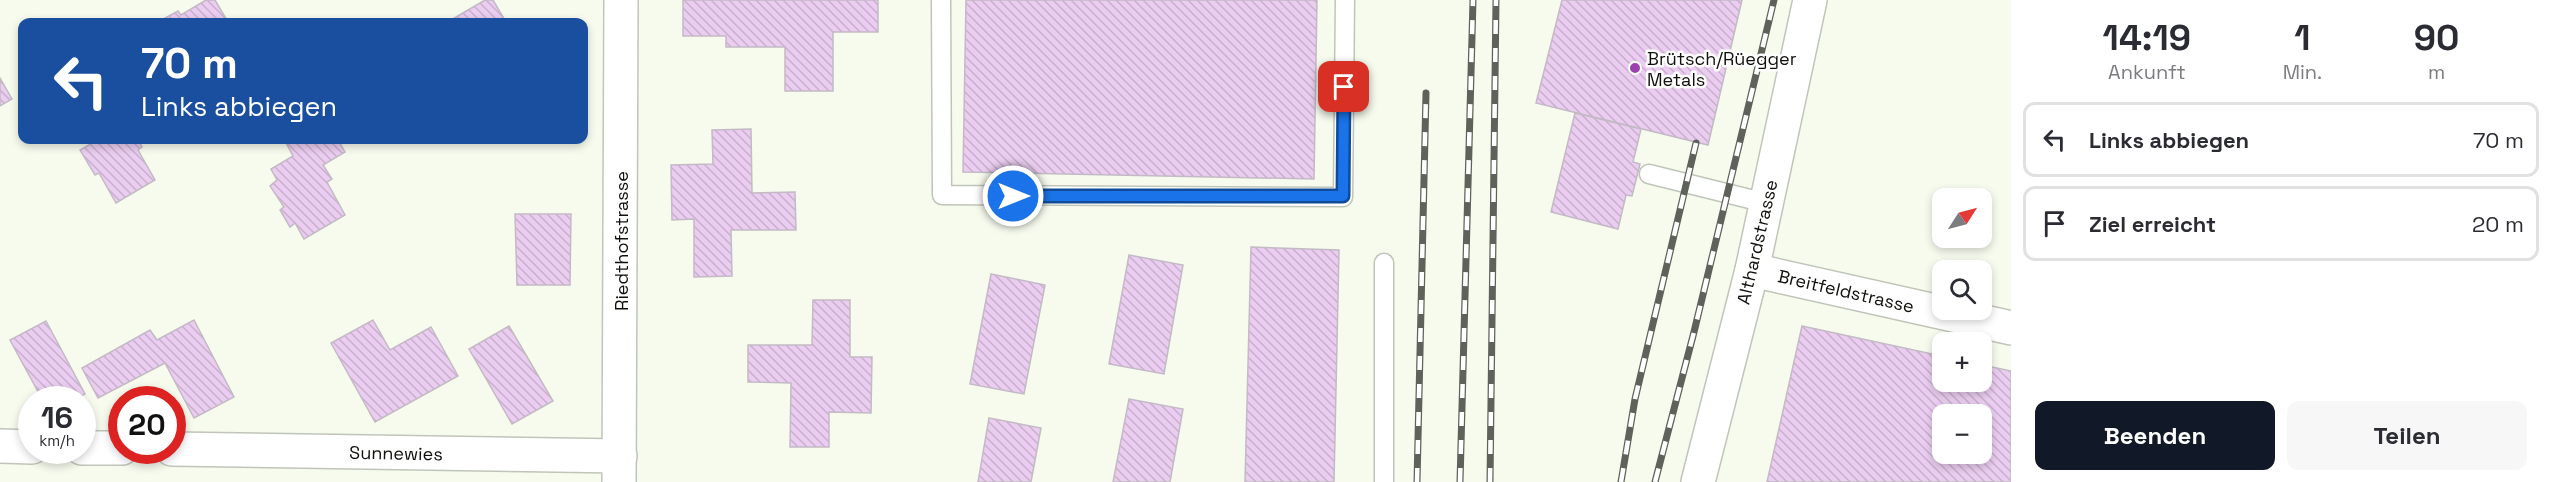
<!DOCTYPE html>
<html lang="de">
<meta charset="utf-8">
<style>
body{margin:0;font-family:"Space Grotesk",sans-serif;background:#f7f7f7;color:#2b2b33;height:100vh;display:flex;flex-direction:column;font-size:22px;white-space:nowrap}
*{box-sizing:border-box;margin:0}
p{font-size:20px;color:#7c7c81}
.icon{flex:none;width:33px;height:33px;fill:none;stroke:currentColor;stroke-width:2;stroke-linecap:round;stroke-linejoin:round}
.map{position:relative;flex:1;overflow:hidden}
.side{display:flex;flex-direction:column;background:#fff;width:540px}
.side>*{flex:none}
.hud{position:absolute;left:18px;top:18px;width:570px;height:126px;border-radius:12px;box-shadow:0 3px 9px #0003;background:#1a4fa0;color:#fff;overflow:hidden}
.needle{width:39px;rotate:54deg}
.buttons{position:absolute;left:1932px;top:188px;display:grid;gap:12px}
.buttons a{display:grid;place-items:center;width:60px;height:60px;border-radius:12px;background:#fff;box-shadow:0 3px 9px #0003;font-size:30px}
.speed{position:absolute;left:18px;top:386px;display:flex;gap:12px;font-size:30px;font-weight:700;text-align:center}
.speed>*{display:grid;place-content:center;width:78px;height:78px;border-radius:50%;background:#fff;box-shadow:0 3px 9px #0003;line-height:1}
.speed small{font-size:15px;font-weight:400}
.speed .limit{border:9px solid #d22;background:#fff;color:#111}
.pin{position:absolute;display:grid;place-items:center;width:51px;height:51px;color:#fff;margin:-26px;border-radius:12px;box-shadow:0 3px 9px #0006}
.me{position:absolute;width:66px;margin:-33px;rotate:90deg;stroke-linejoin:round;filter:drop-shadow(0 0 4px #0008)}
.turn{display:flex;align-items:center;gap:21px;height:126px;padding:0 24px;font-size:27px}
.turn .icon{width:78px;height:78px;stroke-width:2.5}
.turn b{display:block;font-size:42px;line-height:51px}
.eta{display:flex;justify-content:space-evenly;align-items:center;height:102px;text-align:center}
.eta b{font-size:36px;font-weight:600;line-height:42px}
.button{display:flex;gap:12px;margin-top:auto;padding:12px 24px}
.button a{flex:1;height:69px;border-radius:12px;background:#111827;color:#fff;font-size:24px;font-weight:600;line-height:69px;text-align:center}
.button a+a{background:#f7f7f7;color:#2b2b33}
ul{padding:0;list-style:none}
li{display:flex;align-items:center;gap:18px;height:75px;margin:0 12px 9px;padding:0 12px;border:3px solid #e1e1e2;border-radius:12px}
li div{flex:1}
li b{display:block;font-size:22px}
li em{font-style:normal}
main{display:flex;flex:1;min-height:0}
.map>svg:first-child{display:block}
.building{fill:url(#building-back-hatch);stroke:#c3bac5;stroke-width:1.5;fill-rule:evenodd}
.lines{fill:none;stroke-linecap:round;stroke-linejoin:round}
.service-casing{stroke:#c0c5b9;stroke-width:21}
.minor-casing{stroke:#c0c5b9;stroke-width:36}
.service{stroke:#fff;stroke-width:18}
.minor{stroke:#fff;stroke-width:33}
.rail-casing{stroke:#5f625b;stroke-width:7}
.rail{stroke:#fff;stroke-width:4.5;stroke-dasharray:14;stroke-linecap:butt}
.route-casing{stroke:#114b97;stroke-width:15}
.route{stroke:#1a73e8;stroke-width:10}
.poi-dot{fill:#9b42af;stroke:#fff;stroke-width:2}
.labels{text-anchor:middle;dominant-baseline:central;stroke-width:5;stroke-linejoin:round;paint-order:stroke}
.poi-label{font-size:18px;fill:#0f100c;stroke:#fff;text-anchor:start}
.street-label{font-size:18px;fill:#0f100c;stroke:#fff}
</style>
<main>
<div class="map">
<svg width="2011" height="482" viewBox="0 0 2011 482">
<defs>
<pattern id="building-back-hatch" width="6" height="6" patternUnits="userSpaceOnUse" patternTransform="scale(1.5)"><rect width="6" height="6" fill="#eacdf0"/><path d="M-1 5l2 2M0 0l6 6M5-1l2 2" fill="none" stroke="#c8afcd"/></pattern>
</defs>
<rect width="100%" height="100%" fill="#f6fbee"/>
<g class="building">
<path d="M 206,0 L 215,0 L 228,22 L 158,22 L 178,11 L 181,15 Z"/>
<path d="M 485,0 L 493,0 L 506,22 L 453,22 L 451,20 Z"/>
<path d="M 683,0 L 878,0 L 878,32 L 833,32 L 833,91 L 785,91 L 785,47 L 726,47 L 726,36 L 683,36 Z"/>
<path d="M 966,0 L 1317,0 L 1314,179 L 963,172 Z"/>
<path d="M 1562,0 L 1742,0 L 1708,145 L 1536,103 Z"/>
<path d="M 0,78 L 12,99 L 0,106 Z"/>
<path d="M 1575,113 L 1641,129 L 1633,162 L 1640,164 L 1632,196 L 1626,195 L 1618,229 L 1551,212 Z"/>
<path d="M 751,129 L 752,193 L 795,192 L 796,230 L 731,230 L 732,276 L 694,277 L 694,219 L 672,220 L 671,165 L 713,164 L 712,130 Z"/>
<path d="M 95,140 L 138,140 L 142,147 L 138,150 L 155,180 L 116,203 L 99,173 L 95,175 L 80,150 L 96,141 Z"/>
<path d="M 286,140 L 338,140 L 345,152 L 323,165 L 332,179 L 327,182 L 345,215 L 304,239 L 295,223 L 290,227 L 280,210 L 284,207 L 270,186 L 277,180 L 271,169 L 293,156 L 285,141 Z"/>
<path d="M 515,214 L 571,214 L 570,285 L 517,285 Z"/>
<path d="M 1251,247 L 1339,250 L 1334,482 L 1245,482 Z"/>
<path d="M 1129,255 L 1183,265 L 1164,374 L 1109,364 Z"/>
<path d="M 991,274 L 1045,285 L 1024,394 L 970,384 Z"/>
<path d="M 813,300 L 850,300 L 850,357 L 872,357 L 871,413 L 829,412 L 829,447 L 790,447 L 791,383 L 748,382 L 748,345 L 812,345 Z"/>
<path d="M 194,320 L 234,397 L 194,418 L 165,363 L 98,398 L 82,368 L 150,330 L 157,340 Z"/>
<path d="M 373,320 L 390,350 L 431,327 L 458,376 L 375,422 L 331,343 Z"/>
<path d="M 46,321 L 85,394 L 76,399 L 42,399 L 10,340 Z"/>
<path d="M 509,326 L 553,401 L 512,424 L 469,349 Z"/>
<path d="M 1802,326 L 1942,356 L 1942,381 L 1982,381 L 1982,365 L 2011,371 L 2011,482 L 1767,482 ZM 1942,414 L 1982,414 L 1982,453 L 1942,453 Z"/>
<path d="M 1129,399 L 1183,409 L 1170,482 L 1113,482 Z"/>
<path d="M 989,418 L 1041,428 L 1031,482 L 978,482 Z"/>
</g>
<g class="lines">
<g class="service-casing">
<g id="service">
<path d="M 941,0 L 942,195 L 1343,197 L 1345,0"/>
<path d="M 1649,174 L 1766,203"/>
<path d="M 1384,263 L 1384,482"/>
</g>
</g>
<g class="minor-casing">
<g id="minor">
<path d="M 1752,270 L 2011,328"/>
<path d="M 0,446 L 32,447"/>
<path d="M 82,448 L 122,448"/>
<path d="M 172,449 L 620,456"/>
<path d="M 619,482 L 621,0"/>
<path d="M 1698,482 L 1752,270 L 1810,0"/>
</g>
</g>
<use href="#service" class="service"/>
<use href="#minor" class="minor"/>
<g class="rail-casing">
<g id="rail">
<path d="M 1417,482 L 1426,93"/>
<path d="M 1460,482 L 1473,0"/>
<path d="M 1490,482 L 1496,0"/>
<path d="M 1621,482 L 1635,399 L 1696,143"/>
<path d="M 1655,482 L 1694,332 L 1774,0"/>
</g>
</g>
<use href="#rail" class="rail"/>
</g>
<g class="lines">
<g class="route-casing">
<path id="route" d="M 1013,196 L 1343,196 L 1344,87"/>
</g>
<use href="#route" class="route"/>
</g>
<circle class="poi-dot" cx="1635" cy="68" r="6"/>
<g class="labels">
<g class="poi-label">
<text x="1647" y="58">Brütsch/Rüegger<tspan x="1647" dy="21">Metals</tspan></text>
</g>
<g class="street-label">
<text transform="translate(621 241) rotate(-90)">Riedthofstrasse</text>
<text transform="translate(1757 242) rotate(-77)">Althardstrasse</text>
<text transform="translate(1846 291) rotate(13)">Breitfeldstrasse</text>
<text transform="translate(396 453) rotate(1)">Sunnewies</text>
</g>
</g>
</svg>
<div class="buttons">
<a><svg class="needle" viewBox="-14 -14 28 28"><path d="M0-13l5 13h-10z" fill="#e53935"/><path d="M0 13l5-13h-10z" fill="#7c7c81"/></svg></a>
<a><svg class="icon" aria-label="search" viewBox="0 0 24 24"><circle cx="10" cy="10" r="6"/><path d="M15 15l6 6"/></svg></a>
<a>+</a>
<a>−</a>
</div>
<div class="speed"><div>16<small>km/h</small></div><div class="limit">20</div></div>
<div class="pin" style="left:1344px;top:87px;background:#d93025"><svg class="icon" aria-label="arrive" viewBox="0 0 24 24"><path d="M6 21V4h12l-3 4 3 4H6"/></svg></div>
<svg class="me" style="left:1013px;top:196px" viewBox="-20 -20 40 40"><circle r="17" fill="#1a73e8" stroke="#fff" stroke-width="3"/><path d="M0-11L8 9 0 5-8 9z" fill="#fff"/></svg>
<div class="hud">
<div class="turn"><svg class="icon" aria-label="left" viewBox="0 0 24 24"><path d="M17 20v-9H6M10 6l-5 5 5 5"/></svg><div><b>70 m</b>Links abbiegen</div></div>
</div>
</div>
<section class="side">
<div class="eta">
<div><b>14:19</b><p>Ankunft</p></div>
<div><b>1</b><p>Min.</p></div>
<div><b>90</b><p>m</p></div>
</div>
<ul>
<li><svg class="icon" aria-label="left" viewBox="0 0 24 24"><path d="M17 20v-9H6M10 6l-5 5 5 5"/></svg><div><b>Links abbiegen</b></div><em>70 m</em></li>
<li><svg class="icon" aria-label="arrive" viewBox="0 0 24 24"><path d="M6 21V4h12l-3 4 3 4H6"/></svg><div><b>Ziel erreicht</b></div><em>20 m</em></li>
</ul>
<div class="button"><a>Beenden</a><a>Teilen</a></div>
</section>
</main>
